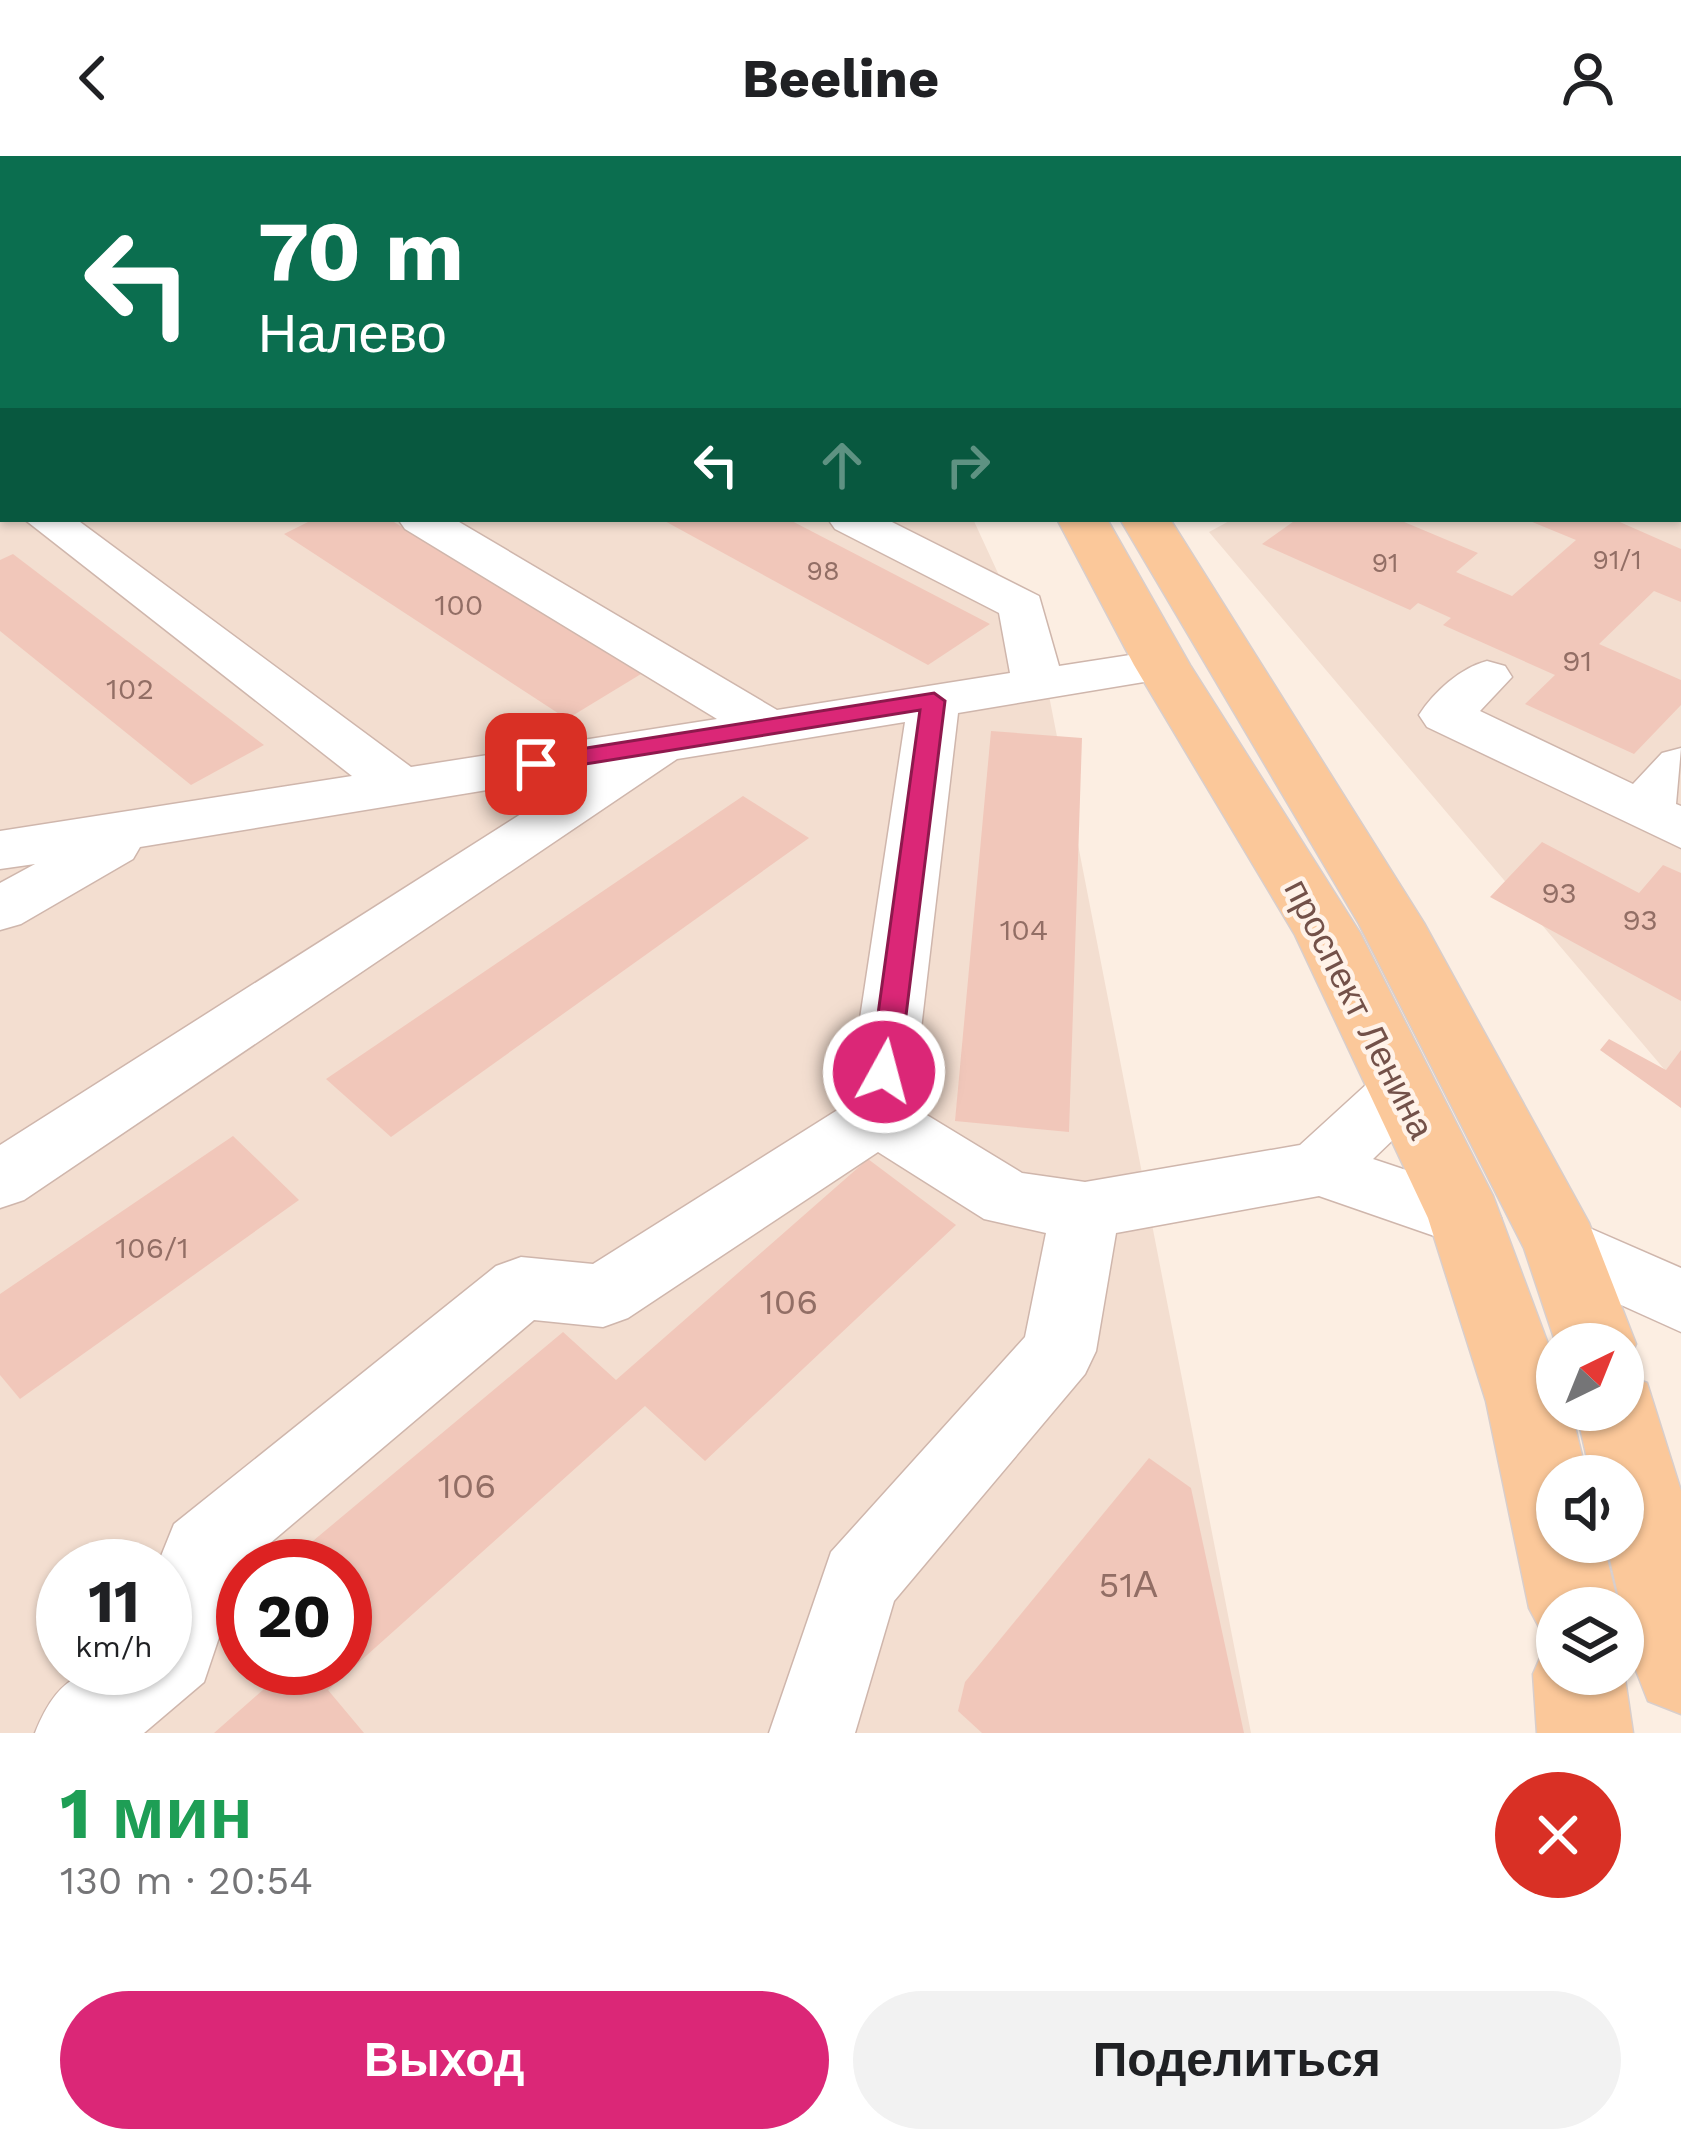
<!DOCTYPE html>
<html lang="ru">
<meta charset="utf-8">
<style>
body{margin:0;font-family:"Work Sans",sans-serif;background:#f2f2f2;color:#202124;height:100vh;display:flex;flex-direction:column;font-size:45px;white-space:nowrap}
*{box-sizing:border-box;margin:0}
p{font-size:39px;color:#757577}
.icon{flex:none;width:66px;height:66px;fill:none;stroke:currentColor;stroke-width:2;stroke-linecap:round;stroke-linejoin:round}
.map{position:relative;height:1577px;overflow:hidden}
.details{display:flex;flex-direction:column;background:#fff;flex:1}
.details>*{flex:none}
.banner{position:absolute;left:0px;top:0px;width:1683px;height:366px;box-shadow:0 3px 9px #0004;background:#0b6e4f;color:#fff;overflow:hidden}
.needle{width:78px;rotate:43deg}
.buttons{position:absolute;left:1536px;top:1167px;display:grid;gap:24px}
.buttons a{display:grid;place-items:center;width:108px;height:108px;border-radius:50%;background:#fff;box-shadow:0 3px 9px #0004;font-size:60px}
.speed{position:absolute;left:36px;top:1383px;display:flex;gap:24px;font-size:60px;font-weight:700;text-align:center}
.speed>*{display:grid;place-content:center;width:156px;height:156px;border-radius:50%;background:#fff;box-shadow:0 3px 9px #0004;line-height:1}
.speed small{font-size:30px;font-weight:400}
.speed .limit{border:18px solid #d22;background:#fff;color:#111}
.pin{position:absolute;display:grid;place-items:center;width:102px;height:102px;color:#fff;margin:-51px;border-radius:24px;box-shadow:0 6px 18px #0006}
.me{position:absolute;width:132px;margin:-66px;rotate:7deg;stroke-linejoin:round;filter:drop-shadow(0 0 9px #0008)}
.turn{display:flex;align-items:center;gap:42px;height:252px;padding:0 60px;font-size:54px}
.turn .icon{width:156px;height:156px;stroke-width:2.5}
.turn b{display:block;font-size:84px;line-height:102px}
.lanes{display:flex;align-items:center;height:114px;padding:0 60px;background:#0003;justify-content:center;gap:60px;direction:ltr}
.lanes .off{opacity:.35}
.round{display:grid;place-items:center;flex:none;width:126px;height:126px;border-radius:63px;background:#f2f2f2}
.headline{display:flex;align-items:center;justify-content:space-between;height:204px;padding:0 60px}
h1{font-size:72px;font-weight:700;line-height:90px;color:#1e9e55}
.action{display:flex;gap:24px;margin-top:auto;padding:24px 60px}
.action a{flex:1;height:138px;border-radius:72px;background:#db2777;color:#fff;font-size:48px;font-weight:700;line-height:138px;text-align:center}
.action a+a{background:#f2f2f2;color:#202124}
header{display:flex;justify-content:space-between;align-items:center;height:156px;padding:0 60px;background:#fff;font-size:54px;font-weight:700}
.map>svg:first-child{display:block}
.residential{fill:#f3ded0;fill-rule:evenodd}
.education{fill:#ebdff8}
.building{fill:#f1c7ba}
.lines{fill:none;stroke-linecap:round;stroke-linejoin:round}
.minor-casing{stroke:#cfb6ac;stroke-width:3}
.major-casing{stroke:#d8cecc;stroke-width:3}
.minor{fill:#fff;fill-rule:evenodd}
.major{fill:#fbc89a;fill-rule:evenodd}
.route{fill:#db2777;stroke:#8e194d;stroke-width:3}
.labels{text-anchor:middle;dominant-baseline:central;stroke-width:9;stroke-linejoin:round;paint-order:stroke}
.far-number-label{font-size:27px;fill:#926e65}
.number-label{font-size:30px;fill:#926e65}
.street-label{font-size:36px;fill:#735149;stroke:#fff2e8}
.near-number-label{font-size:36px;fill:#926e65}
</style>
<header><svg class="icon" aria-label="back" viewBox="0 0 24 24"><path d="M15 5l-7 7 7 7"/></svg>Beeline<svg class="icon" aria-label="person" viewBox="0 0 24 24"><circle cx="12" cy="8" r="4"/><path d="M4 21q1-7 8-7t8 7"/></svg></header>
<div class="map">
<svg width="1681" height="1577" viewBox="0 0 1681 1577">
<rect width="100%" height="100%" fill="#fceee2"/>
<g class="residential">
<path d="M 0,0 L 960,0 L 3,3 L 3,363 L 973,363 L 1045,519 L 1251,1577 L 0,1577 ZM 63,1410 L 165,1410 L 165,1512 L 63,1512 ZM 243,1410 L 345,1410 L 345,1512 L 243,1512 Z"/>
<path d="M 1681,301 L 1681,933 L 1209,376 L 1233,363 L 1680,363 Z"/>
</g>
<path class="education" d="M 336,0 L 918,0 L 912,3 Z"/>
<g class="building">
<path d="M 314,363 L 389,363 L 641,518 L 567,563 L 284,378 Z"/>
<path d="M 661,363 L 788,363 L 990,468 L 928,509 Z"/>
<path d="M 1297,363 L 1397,363 L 1478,397 L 1456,416 L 1512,440 L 1576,384 L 1525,363 L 1613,363 L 1681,393 L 1681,446 L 1654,435 L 1599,488 L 1681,524 L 1681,549 L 1634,598 L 1525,548 L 1555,519 L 1443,469 L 1451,462 L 1418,447 L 1410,454 L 1262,388 Z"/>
<path d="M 13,398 L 264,589 L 191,629 L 0,475 L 0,404 Z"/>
<path d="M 991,575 L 1082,582 L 1069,976 L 955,965 Z"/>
<path d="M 743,640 L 809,682 L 391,981 L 326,923 Z"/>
<path d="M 1542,686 L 1639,737 L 1663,709 L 1681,717 L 1681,845 L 1490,741 Z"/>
<path d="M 1609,883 L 1666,914 L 1681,894 L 1681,952 L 1600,894 Z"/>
<path d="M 233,980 L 299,1044 L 20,1243 L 0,1219 L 0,1138 Z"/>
<path d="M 868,1003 L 956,1069 L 705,1305 L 645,1250 L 328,1534 L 364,1577 L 214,1577 L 288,1512 L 345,1512 L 345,1410 L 283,1410 L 563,1176 L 616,1224 Z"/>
<path d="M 1149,1302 L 1191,1332 L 1244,1577 L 982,1577 L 958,1555 L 965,1526 Z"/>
</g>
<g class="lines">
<g class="minor-casing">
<g id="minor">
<path d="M 917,0 L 956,0 L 915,3 Z"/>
<path d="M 1456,0 L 1498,0 L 1500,3 L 1458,3 Z"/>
<path d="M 1550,0 L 1592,0 L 1594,3 L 1552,3 Z"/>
<path d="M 1681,0 L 1681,20 L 1680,20 L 1680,3 L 1668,3 Z"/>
<rect x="0" y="32" width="3" height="20"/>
<path d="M 3,84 L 3,107 L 0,108 L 0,85 Z"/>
<path d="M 0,218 L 3,218 L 0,243 Z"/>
<path d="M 24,363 L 76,363 L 411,611 L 717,563 L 405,373 L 398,363 L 454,363 L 777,554 L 1010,517 L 999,457 L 835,373 L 828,363 L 886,363 L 1039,440 L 1059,510 L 1162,494 L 1180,498 L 1187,509 L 1180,520 L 958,557 L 912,950 L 1022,1017 L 1085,1026 L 1300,989 L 1380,916 L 1403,909 L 1426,916 L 1435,934 L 1426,952 L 1373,1003 L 1490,1042 L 1501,1062 L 1490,1082 L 1466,1091 L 1319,1040 L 1116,1077 L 1096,1195 L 1085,1218 L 894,1445 L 855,1577 L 769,1577 L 831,1396 L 1025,1181 L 1046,1077 L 984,1063 L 878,996 L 628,1162 L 603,1171 L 534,1164 L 243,1410 L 204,1526 L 144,1577 L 35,1577 C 64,1505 97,1512 165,1512 L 165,1410 L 157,1410 L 174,1368 L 496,1110 L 521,1101 L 593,1108 L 847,948 L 905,566 L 677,603 L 24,1044 L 0,1052 L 0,989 L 584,618 L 140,691 L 133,703 L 21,768 L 0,774 L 0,727 L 35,708 L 0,713 L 0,675 L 352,620 Z"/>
<path d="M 1487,505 L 1505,510 L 1512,521 L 1480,555 L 1633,628 L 1662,597 L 1681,592 L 1676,648 L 1681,650 L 1681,692 L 1427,571 L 1419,559 C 1434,536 1460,512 1487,505 Z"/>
<path d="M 1562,1060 L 1681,1112 L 1681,1176 L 1537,1111 L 1527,1090 L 1537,1069 Z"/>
</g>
</g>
<g class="major-casing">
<g id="major">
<path d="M 1057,363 L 1107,363 L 1190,509 L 1360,777 L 1493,1040 L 1557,1212 L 1557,1254 L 1571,1254 L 1587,1320 L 1557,1320 L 1557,1386 L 1603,1386 L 1619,1452 L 1557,1452 L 1557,1518 L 1623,1518 L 1623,1509 L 1633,1577 L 1537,1577 L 1533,1518 L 1547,1486 L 1529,1452 L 1486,1245 L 1428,1062 L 1295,779 L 1134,509 Z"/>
<path d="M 1120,363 L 1170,363 L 1424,767 L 1589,1067 L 1636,1188 L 1625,1213 L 1623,1188 L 1557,1191 L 1524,1092 L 1359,768 Z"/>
<path d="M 1623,1218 L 1647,1227 L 1681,1335 L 1681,1558 L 1648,1545 L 1635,1512 L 1606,1386 L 1623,1386 L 1623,1320 L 1591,1320 L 1576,1254 L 1623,1254 Z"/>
</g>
</g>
<use href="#minor" class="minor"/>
<use href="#major" class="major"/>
</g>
<path class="route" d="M 934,537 L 945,545 L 899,916 L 884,927 L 870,916 L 920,554 L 536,616 L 524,608 L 536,600 Z"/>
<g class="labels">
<g class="far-number-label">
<text x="1617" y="404">91/1</text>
<text x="1385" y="407">91</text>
<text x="823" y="415">98</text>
</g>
<g class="number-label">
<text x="459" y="448">100</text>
<text x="1577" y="504">91</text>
<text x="130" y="532">102</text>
<text x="1559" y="736">93</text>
<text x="1640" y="763">93</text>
<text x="1024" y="773">104</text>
<text x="152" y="1091">106/1</text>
</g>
<g class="street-label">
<text transform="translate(1359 853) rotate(63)">проспект Ленина</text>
</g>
<g class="near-number-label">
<text x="789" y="1146">106</text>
<text x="467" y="1330">106</text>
<text x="1128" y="1429">51А</text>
</g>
</g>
</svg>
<div class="buttons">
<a><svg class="needle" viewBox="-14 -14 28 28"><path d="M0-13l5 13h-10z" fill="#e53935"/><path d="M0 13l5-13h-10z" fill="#757577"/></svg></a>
<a><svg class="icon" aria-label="sound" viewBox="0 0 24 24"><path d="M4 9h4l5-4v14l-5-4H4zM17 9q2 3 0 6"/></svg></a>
<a><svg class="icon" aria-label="layers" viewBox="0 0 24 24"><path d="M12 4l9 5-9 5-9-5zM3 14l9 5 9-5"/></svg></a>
</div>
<div class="speed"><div>11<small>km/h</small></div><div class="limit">20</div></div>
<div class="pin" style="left:536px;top:608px;background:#d93025"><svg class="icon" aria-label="arrive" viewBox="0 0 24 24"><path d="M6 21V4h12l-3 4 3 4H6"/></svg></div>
<svg class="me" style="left:884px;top:916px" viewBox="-20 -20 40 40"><circle r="17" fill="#db2777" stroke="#fff" stroke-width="3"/><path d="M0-11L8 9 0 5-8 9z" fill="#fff"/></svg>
<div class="banner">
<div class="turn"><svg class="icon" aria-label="left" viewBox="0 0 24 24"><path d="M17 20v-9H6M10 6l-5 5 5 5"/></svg><div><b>70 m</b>Налево</div></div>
<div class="lanes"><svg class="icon" aria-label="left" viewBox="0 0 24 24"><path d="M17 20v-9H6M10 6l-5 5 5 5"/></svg><svg class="icon off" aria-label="ahead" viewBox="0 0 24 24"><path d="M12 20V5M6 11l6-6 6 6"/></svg><svg class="icon off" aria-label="right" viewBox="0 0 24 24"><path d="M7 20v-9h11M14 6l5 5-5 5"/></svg></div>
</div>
</div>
<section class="details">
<div class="headline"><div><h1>1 мин</h1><p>130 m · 20:54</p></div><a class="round" style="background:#d93025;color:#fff"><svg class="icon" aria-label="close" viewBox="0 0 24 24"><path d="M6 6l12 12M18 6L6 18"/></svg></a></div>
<div class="action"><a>Выход</a><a>Поделиться</a></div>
</section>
